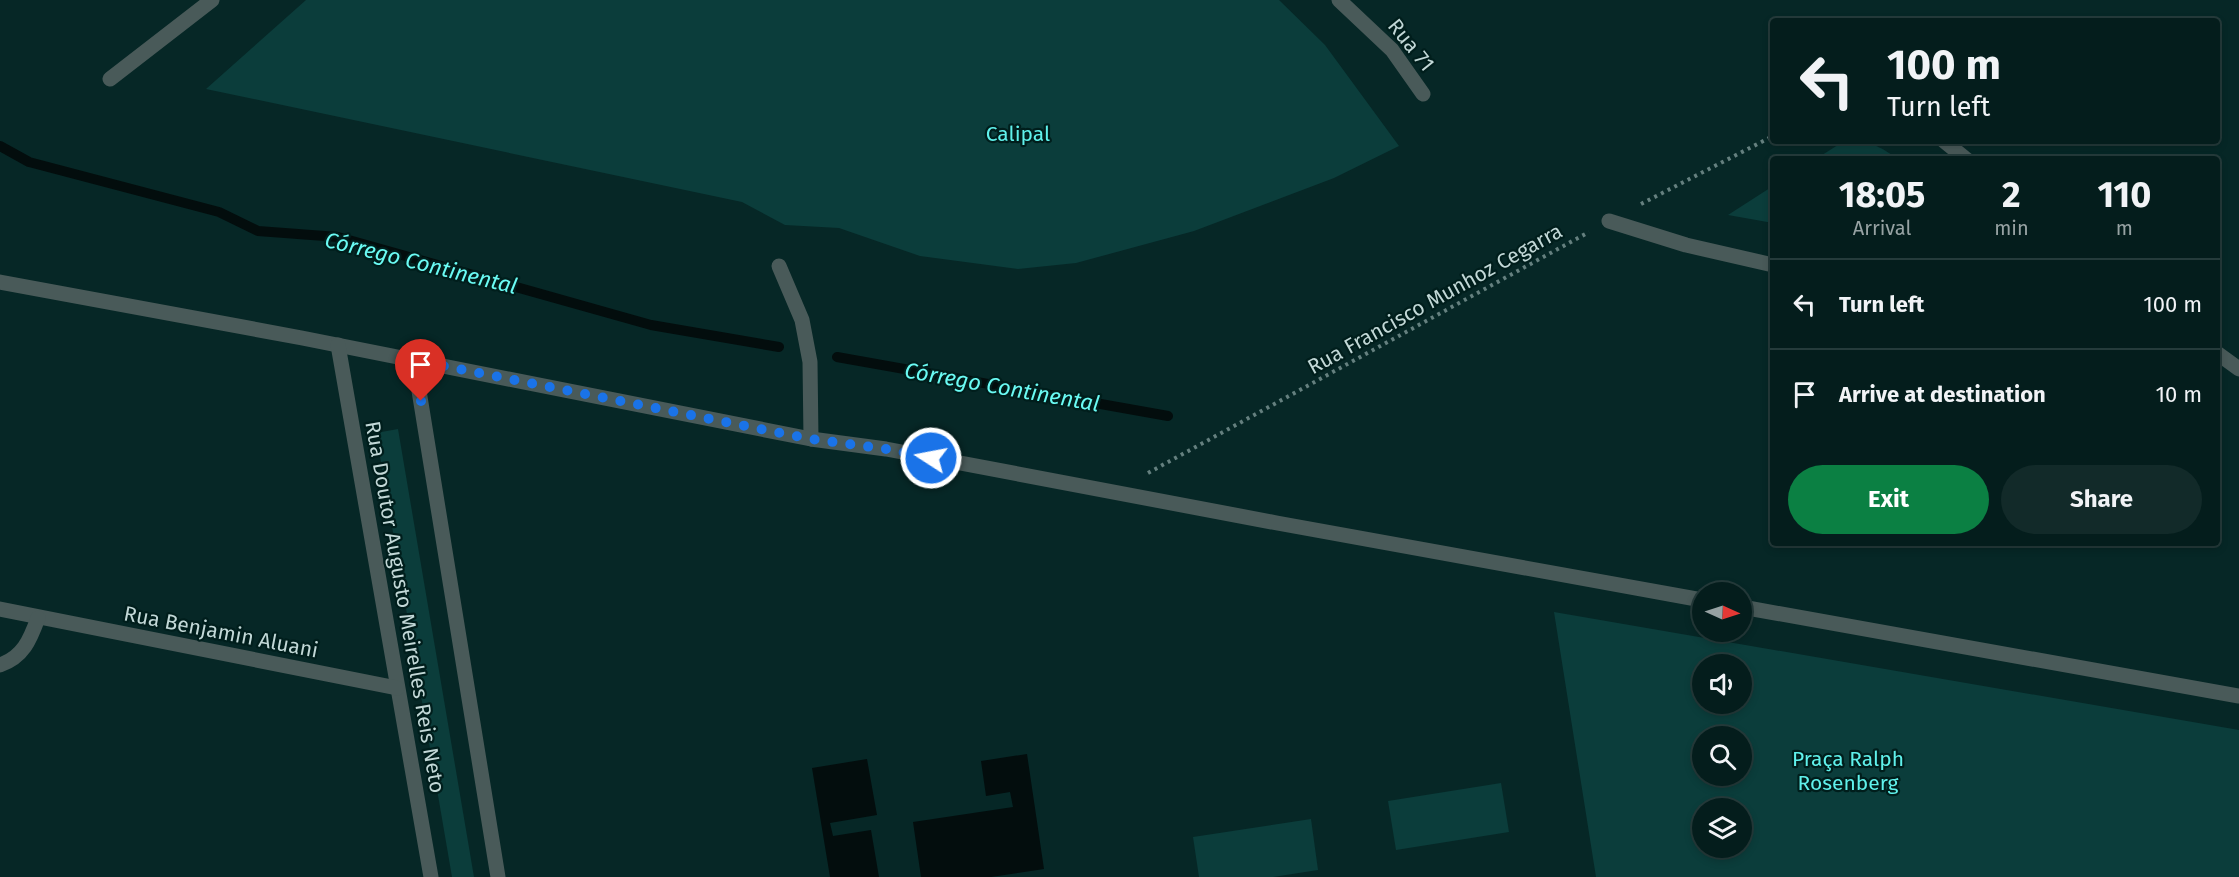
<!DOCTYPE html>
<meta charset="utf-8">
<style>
body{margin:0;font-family:"Fira Sans",sans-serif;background:#122a29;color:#f1f3f6;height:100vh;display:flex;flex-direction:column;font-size:22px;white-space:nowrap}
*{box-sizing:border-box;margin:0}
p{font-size:20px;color:#97a2a3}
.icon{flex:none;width:33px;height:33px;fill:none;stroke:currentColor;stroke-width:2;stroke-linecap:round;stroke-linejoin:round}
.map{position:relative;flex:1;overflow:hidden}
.panel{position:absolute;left:1770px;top:156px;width:450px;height:390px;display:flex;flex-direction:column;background:#041d1c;border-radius:6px;box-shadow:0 3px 9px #0003,0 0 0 2px #253b3b}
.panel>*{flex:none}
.hud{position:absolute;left:1770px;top:18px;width:450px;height:126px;border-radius:6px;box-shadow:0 3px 9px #0003,0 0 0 2px #253b3b;background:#041d1c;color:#f1f3f6;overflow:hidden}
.needle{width:39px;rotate:93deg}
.fabs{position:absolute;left:1692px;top:582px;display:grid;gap:12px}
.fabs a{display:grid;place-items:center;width:60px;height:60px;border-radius:50%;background:#041d1c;box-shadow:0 3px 9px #0003,0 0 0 2px #253b3b;font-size:30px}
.pin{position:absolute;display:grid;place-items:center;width:51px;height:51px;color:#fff;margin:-62px -26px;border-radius:50% 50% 50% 0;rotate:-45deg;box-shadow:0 0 6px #0007}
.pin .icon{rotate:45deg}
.me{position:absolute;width:66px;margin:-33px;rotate:281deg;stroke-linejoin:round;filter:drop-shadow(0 0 4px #0008)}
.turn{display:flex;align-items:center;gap:21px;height:126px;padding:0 18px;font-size:27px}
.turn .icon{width:78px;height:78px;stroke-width:2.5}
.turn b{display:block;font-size:42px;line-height:51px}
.eta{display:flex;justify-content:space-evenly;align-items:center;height:102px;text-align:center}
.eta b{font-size:36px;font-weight:700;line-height:42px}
.cta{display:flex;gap:12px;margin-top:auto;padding:12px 18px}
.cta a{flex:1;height:69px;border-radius:36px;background:#0b8043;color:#fff;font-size:24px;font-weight:700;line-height:69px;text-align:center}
.cta a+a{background:#122a29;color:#f1f3f6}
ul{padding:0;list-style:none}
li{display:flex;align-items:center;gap:18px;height:90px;padding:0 18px;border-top:2px solid #253b3b}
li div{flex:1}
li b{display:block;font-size:22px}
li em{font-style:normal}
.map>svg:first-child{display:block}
.green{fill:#0b3d3b;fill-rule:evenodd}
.water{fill:#030d0d}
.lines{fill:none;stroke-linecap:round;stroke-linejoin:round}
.stream{stroke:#030d0d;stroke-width:10}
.path{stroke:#65807f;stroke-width:4;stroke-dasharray:3 4.5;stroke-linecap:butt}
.minor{stroke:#495a59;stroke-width:15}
.route{stroke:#1a73e8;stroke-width:10;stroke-dasharray:0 18}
.labels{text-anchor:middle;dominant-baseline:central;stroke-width:4.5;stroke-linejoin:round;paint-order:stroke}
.street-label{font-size:21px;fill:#c2d8d7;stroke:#001e1c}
.park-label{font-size:21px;fill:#5ff1eb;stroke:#001e1c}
.water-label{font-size:22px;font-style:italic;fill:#6afbf4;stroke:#001e1c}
</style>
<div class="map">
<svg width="2239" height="877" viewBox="0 0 2239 877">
<rect width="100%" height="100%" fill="#062726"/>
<g class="green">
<path d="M 306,0 L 1279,0 L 1325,45 L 1399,146 L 1334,178 L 1194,231 L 1076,263 L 1018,269 L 920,256 L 839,228 L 785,225 L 742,202 L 206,89 Z"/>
<path d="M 1844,141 C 1869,141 1878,145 1898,159 L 1816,159 Z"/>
<path d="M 1773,186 L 1773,223 L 1728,215 Z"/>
<path d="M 398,429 L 474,877 L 452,877 L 376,433 Z"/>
<path d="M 1554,612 L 2239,730 L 2239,877 L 1596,877 ZM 1742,664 L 1742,704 L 1702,704 L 1702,664 ZM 1742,736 L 1742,776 L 1702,776 L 1702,736 ZM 1742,808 L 1742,848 L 1702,848 L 1702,808 Z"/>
<path d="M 1501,783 L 1509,832 L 1396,850 L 1388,801 Z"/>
<path d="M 1311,819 L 1318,870 L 1273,877 L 1199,877 L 1193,837 Z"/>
</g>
<g class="water">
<path d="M 1027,754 L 1044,869 L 991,877 L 921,877 L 913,822 L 1013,807 L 1010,792 L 986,796 L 981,761 Z"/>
<path d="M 867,759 L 877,815 L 830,823 L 833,836 L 871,830 L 879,877 L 830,877 L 812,768 Z"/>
</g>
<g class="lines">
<g class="stream">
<path d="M 0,146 L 29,162 L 219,212 L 258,231 L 338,237 L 651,325 L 779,347"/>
<path d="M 837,357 L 1168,416"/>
</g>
<g class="path">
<path d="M 1641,204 L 1773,136"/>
<path d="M 1148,473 L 1589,232"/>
</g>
<g class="minor">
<path d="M 1339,0 L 1392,50 L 1423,94"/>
<path d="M 110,79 L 212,0"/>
<path d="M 1944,141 L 1966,159"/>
<path d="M 1609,221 L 1686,245 L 1773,265"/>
<path d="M 779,266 L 802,320 L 810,362 L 811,439"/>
<path d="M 0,282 L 302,338 L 811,439 L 886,449 L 1277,523 L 1702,600"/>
<path d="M 338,345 L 431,877"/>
<path d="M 2217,353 L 2239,369"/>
<path d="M 414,360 L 498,877"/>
<path d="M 1742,607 L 2239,696"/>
<path d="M 0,609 L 397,688"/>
<path d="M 0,665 C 23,657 30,640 38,618"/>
</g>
</g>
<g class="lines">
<path class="route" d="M 421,401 L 414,360 L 811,439 L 886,449 L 931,458"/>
</g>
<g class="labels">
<g class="street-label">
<text transform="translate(1411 45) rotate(51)">Rua 71</text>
<text transform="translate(1435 299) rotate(-29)">Rua Francisco Munhoz Cegarra</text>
<text transform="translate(405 607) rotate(80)">Rua Doutor Augusto Meirelles Reis Neto</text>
<text transform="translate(221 632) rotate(11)">Rua Benjamin Aluani</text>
</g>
<g class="park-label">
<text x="1018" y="134">Calipal</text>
<text x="1848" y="759">Praça Ralph<tspan x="1848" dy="24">Rosenberg</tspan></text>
</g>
<g class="water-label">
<text transform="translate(421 263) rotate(14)">Córrego Continental</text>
<text transform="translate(1002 387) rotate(10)">Córrego Continental</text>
</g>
</g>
</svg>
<div class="fabs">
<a><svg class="needle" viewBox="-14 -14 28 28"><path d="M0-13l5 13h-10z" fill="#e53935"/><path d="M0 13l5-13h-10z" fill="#97a2a3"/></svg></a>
<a><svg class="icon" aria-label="sound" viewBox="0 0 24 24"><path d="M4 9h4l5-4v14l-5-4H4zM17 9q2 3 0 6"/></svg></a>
<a><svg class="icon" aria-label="search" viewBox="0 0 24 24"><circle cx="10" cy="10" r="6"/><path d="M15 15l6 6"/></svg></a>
<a><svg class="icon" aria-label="layers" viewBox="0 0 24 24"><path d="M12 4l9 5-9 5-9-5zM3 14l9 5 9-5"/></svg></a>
</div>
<div class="pin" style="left:421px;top:401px;background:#d93025"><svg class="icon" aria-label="arrive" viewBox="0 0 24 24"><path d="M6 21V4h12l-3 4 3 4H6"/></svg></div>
<svg class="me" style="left:931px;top:458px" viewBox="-20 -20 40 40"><circle r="17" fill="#1a73e8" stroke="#fff" stroke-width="3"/><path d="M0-11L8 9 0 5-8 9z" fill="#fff"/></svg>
<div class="hud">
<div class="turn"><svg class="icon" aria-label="left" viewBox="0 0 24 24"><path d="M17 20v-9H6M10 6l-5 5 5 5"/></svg><div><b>100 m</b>Turn left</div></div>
</div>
<section class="panel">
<div class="eta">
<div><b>18:05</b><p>Arrival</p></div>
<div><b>2</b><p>min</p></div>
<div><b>110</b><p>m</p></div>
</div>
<ul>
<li><svg class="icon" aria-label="left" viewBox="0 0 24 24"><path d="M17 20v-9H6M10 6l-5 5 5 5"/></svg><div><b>Turn left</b></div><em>100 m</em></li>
<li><svg class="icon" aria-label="arrive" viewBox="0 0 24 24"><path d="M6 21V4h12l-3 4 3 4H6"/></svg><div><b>Arrive at destination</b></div><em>10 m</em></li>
</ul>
<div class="cta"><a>Exit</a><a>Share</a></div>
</section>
</div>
